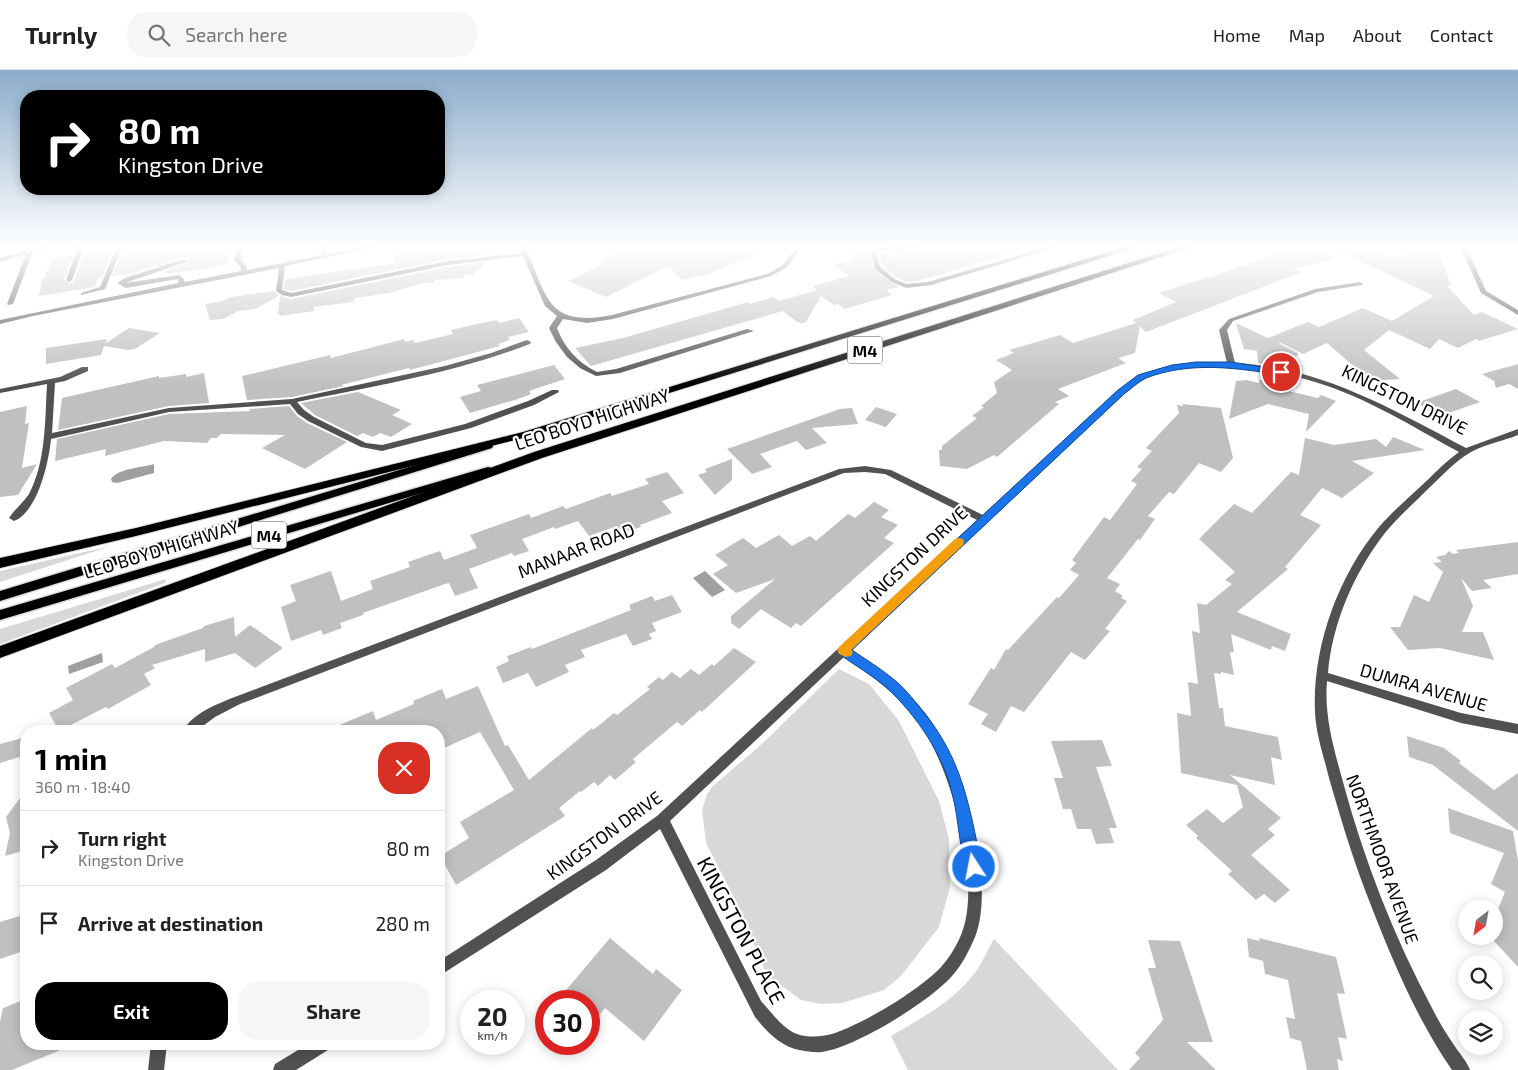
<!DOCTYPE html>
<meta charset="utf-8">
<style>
body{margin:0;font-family:"Exo 2",sans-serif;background:#f6f6f6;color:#222;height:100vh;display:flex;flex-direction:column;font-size:19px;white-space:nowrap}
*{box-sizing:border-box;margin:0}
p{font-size:16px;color:#767676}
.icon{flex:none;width:28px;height:28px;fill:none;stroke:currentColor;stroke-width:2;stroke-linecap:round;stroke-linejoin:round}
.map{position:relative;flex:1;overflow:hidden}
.details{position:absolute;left:20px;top:655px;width:425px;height:325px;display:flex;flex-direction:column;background:#fff;border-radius:20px;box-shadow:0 2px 12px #0003}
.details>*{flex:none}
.top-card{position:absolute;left:20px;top:20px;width:425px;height:105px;border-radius:20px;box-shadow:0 2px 12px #0003;background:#000;color:#fff;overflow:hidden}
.needle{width:32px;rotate:211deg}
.fabs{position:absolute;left:1458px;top:830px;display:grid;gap:10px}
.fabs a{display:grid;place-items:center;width:45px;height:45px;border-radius:50%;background:#fff;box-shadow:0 2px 12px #0003;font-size:25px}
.speed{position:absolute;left:460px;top:920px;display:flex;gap:10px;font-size:25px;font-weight:700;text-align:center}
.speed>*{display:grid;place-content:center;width:65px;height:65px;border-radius:50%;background:#fff;box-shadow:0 2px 12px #0003;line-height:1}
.speed small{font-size:12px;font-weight:400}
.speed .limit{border:8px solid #d22;background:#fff;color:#111}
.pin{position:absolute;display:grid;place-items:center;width:42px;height:42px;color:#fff;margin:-21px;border:2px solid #fff;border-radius:50%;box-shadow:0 1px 5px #0007}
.me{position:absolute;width:55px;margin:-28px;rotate:349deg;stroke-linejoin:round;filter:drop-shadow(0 0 4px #0008)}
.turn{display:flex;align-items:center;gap:18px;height:105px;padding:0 15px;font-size:22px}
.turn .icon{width:65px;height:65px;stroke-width:2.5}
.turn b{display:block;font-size:35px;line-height:42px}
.round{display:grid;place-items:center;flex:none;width:52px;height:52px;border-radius:20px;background:#f6f6f6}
.head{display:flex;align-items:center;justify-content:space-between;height:85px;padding:0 15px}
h1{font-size:30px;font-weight:700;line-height:38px;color:#000}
.button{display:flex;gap:10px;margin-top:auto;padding:10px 15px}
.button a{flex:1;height:58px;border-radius:20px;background:#000;color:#fff;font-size:20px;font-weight:700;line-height:58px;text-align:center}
.button a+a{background:#f6f6f6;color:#222}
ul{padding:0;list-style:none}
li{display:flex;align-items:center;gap:15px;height:75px;padding:0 15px;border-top:1px solid #e0e0e0}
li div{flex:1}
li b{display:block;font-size:19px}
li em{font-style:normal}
header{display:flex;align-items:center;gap:30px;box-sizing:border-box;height:70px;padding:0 25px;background:#fff;border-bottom:1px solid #e0e0e0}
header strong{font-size:24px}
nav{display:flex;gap:28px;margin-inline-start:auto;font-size:18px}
.search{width:350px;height:45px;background:#f6f6f6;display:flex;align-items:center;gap:12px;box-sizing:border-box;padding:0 18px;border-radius:20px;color:#767676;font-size:19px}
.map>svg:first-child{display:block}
.green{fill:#d8d8d8}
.water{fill:#9f9f9f}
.building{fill:#c0c0c0}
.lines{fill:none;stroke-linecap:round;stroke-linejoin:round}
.primary-casing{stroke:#dbdbdb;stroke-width:3}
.trunk-casing{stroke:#dbdbdb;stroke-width:2}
.minor{fill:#515151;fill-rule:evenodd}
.tertiary{fill:#515151;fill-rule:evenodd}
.primary{fill:#000;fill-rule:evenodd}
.trunk{fill:#000;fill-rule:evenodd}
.route{fill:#1a73e8;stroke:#114b97}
.slow{fill:#f59e0b}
.labels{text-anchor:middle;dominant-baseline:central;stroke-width:4.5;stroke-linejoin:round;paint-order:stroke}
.shield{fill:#fff;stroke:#4c4c4c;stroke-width:1}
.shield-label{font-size:16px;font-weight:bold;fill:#000}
.street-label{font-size:18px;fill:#000;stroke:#fff}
.near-street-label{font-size:21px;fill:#000;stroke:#fff}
</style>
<header>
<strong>Turnly</strong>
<div class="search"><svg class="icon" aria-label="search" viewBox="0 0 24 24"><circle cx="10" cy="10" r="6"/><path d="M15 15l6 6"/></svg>Search here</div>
<nav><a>Home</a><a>Map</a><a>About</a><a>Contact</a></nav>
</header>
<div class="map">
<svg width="1518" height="1000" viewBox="0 0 1518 1000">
<rect width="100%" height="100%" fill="#fff"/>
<g class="green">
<path d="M 111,476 L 0,512 L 0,501 Z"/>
<path d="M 166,509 L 165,513 L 0,574 L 0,559 Z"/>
<path d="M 839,599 L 869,614 L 899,651 L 939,731 L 949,769 L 950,817 L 939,857 L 901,906 L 884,920 L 842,933 L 821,934 L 801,930 L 766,904 L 743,845 L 706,773 L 702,740 L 707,724 L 713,716 L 764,672 Z"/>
<path d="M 994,869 L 1118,1000 L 908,1000 L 891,966 C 923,947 955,931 977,900 C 983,891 988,879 994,869 Z"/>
</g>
<g class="water">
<path d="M 154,394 L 154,403 L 117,413 L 112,412 L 111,409 C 119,398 141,398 154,394 Z"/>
<path d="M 705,501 L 725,520 L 712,527 L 693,508 Z"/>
<path d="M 102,583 L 103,592 L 69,604 L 68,596 Z"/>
</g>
<g class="building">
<path d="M 166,176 L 232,176 L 228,195 L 168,204 L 168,203 L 165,203 L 164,201 L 187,193 L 188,189 L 183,187 L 133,203 L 112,206 L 121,185 L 147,182 L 149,178 Z"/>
<path d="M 440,176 L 489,176 L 488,178 L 492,178 L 489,185 L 448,189 L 291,221 L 284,219 L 285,209 L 395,193 L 394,185 Z"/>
<path d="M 626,176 L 741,176 L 757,184 L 708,204 L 682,210 L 668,196 L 606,227 L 568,211 L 598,197 L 605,188 L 624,180 Z"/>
<path d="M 972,176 L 1021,176 L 1021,180 L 918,211 L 907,212 L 897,208 L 882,196 L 878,184 L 927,178 L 931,184 L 947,184 Z"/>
<path d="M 1306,176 L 1336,189 L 1293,199 L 1302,202 L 1146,262 L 1140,256 L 1135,283 L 1118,288 L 1126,293 L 1058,319 L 1069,326 L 1055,332 L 1059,334 L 997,387 L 994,385 L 967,399 L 940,396 L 939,380 L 942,380 L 942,376 L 977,348 L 972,346 L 984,337 L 981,336 L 997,323 L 994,312 L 1012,300 L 996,290 L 1014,283 L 1009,280 L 1060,265 L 1073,273 L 1136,253 L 1133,250 L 1176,232 L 1159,223 L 1207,207 L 1210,208 L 1278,183 L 1280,177 Z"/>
<path d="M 1415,178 L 1434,180 L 1440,186 L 1451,215 L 1447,216 L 1474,245 L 1482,242 L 1518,259 L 1479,271 L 1476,269 L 1458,278 L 1439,269 L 1430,279 L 1389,260 L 1364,280 L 1400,309 L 1371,311 L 1327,273 L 1303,284 L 1279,272 L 1280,274 L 1298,283 L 1298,286 L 1280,284 L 1281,293 L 1275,296 L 1258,293 L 1257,281 L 1244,279 L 1236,253 L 1268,268 L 1308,252 L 1319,257 L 1363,238 L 1392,251 L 1434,226 L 1341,182 L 1342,179 L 1405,188 L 1403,180 L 1417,182 Z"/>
<path d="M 111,181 L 108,187 L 110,187 L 102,208 L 98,208 L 95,217 L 39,226 L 42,208 L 45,208 L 46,201 L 49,201 L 51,189 L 73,186 L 64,209 L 70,214 L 74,211 L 84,184 Z"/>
<path d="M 869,182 L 874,200 L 899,217 L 886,220 L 892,225 L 845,239 L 838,234 L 834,235 L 821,226 L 806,252 L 801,253 L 797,252 L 783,241 L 591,296 L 575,278 L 623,268 L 748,232 L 750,234 L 773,227 L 779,231 L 817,220 L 812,216 L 849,206 L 833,195 L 853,189 L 851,183 Z"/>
<path d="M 485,192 L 481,200 L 476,200 L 475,204 L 465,205 L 464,208 L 435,210 L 434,213 L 423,213 L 389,223 L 355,228 L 353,232 L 314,237 L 314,241 L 279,246 L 280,244 L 278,244 L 280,226 L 291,229 L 448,197 Z"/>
<path d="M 274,221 L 279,226 L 255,239 L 238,241 L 223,249 L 210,250 L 205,234 L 222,231 L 231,227 Z"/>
<path d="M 519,248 L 529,262 L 508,267 L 510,270 L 498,274 L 500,276 L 410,300 L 409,298 L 341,315 L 344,316 L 292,327 L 247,330 L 242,306 L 330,285 L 331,288 L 404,269 L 405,272 L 413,270 L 415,273 L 453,264 L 451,260 L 482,253 L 497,250 L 499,253 Z"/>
<path d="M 129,258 L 160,263 L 135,279 L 129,280 L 104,276 L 101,285 L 46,294 L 46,278 L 107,269 L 106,273 Z"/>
<path d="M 1518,294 L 1518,319 L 1509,314 L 1496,318 L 1494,311 L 1482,304 Z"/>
<path d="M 554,295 L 565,309 L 529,321 L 531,324 L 518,329 L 470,343 L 460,327 L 481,321 L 477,315 Z"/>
<path d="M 204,303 L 209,333 L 169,336 L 58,360 L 62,328 L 159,306 L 159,308 L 186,304 L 186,307 Z"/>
<path d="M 1283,308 L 1284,320 L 1318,328 L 1321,325 L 1336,331 L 1306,362 L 1309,344 L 1268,334 L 1229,349 L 1236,311 L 1247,310 L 1259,313 L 1259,310 Z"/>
<path d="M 1456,319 L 1480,332 L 1440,346 L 1416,333 Z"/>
<path d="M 358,322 L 401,340 L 392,345 L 412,354 L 391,367 L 380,363 L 373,367 L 363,363 L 357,366 L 315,345 L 301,333 Z"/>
<path d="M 1183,334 L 1221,338 L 1233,388 L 1221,402 L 1199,393 L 1174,424 L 1169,422 L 1148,446 L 1155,449 L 1140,470 L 1138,469 L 1107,508 L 1120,514 L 1115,521 L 1123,526 L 1121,528 L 1127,531 L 1105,559 L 1110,561 L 1085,590 L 1071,582 L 1024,642 L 1011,636 L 996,662 L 981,654 L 988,644 L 968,634 L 991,598 L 994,600 L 1006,579 L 1008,580 L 1057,527 L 1059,528 L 1079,505 L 1070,500 L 1076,493 L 1072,490 L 1104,447 L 1110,450 L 1137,414 L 1131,411 L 1142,399 L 1137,397 L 1152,381 L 1146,378 L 1179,343 L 1177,335 L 1183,336 Z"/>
<path d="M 27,336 L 25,354 L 29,353 L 22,398 L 37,394 L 18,425 L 0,427 L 0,342 Z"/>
<path d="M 289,336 L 297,346 L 307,353 L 347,372 L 305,399 L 262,378 L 285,365 L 221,364 L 217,368 L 211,368 L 207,373 L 164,371 L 105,386 L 106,379 L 55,391 L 57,369 L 169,344 L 250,341 L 249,339 Z"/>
<path d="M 876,337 L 897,344 L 886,357 L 865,350 Z"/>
<path d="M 852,338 L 858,354 L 812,358 L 827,373 L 806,380 L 797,371 L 760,384 L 772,397 L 752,404 L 727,379 L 840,339 Z"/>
<path d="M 1393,367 L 1425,380 L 1352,391 L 1374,403 L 1342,428 L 1322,418 L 1300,445 L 1321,455 L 1285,497 L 1288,499 L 1237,542 L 1291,564 L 1285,581 L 1272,576 L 1271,580 L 1231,564 L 1234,582 L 1230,582 L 1234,605 L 1221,602 L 1221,604 L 1214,603 L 1219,638 L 1223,638 L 1225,656 L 1278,667 L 1282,690 L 1271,687 L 1275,715 L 1230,705 L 1281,748 L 1268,759 L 1275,765 L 1251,785 L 1290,820 L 1275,833 L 1264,824 L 1256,830 L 1228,804 L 1232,801 L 1196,768 L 1198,766 L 1186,755 L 1207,739 L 1223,753 L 1243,737 L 1237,715 L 1181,703 L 1177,643 L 1191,646 L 1188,612 L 1198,614 L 1192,561 L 1200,563 L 1197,533 L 1206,535 L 1232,514 L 1225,510 L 1235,502 L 1199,469 L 1234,434 L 1252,443 L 1291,402 L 1299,405 L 1305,368 L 1334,375 L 1376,369 L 1386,377 Z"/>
<path d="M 732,389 L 732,410 L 715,425 L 698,405 L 707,402 L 705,399 Z"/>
<path d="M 667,402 L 684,423 L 662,431 L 672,443 L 640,455 L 641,457 L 622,463 L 617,456 L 589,466 L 578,451 L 555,459 L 554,457 L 522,469 L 529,481 L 514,486 L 512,483 L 469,499 L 478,518 L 455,526 L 449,513 L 445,514 L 363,543 L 363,545 L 340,553 L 342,558 L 323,565 L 321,560 L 291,571 L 281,537 L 296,531 L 290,515 L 331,501 L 341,531 L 373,519 L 370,511 L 410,497 L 408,492 L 440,481 L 444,490 L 477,478 L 470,465 L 529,444 L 531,448 L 563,436 L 566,439 L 610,423 L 612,426 L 649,414 L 645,409 Z"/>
<path d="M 874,432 L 889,440 L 881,447 L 898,455 L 884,468 L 894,473 L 801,556 L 796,553 L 791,558 L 761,539 L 739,559 L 731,553 L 731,546 L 775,509 L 736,523 L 713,504 L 728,495 L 715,485 L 743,468 L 756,478 L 779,465 L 792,476 L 810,466 L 816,471 L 848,444 L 855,448 Z"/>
<path d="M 1518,472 L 1518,504 L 1483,510 L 1492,518 L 1472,521 L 1461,508 L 1473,536 L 1462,562 L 1483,562 L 1494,590 L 1440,578 L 1408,580 L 1390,557 L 1400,557 L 1414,525 L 1429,532 L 1443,502 L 1433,493 L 1442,492 L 1436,487 L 1445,485 L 1449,481 L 1453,484 L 1459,483 L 1456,480 Z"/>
<path d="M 672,525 L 682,542 L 652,553 L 656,561 L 649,564 L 652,569 L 633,576 L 626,564 L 581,580 L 585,587 L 565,595 L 569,602 L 536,617 L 528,603 L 503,613 L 496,597 L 509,591 L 507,586 L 531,577 L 532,579 L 631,540 L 629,535 L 652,526 L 655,531 Z"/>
<path d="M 234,547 L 235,567 L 250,555 L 283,578 L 255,598 L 235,583 L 205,592 L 205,579 L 152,595 L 155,598 L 144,604 L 151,615 L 108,639 L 106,637 L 59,661 L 49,643 L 73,630 L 66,618 L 112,594 L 115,598 L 154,577 L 155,575 L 203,558 L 204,556 Z"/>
<path d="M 734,578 L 756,592 L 702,642 L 700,640 L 682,656 L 677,652 L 633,689 L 636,692 L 615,710 L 610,705 L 598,716 L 594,712 L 581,722 L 580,721 L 559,738 L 565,746 L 456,815 L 440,786 L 469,768 L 460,752 L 514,720 L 480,662 L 444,678 L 439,661 L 325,661 L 373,641 L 376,650 L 414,634 L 413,631 L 442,619 L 446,629 L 478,616 L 505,676 L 508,675 L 529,710 L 592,658 L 593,660 L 614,643 L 617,645 L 650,619 L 647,617 L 659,607 L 663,610 L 672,602 L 680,608 L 691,599 L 699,605 L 712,594 L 714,596 Z"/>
<path d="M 1407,666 L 1444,678 L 1461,691 L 1459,693 L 1494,720 L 1518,703 L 1518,761 L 1433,695 L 1409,687 Z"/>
<path d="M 26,667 L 26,685 L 0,693 L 0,674 Z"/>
<path d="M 1102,670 L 1112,696 L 1096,697 L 1117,758 L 1109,758 L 1114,773 L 1096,774 L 1091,759 L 1077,759 L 1071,739 L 1063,739 L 1054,708 L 1063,708 L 1051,671 Z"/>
<path d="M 26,720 L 26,780 L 5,786 L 10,763 L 6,747 Z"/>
<path d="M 1448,738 L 1513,761 L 1518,791 L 1518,897 L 1494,871 L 1494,845 L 1496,844 L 1505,822 L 1491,814 L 1504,783 L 1450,763 Z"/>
<path d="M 26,844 L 26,880 L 0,889 L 0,852 Z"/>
<path d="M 610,868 L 653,904 L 656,899 L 682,920 L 644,971 L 605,938 L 589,958 L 589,931 L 557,931 Z"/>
<path d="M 1247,868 L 1260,871 L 1259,868 L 1336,887 L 1345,924 L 1337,923 L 1347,969 L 1338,967 L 1343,991 L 1337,989 L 1339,1000 L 1307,1000 L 1301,971 L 1290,968 L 1286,947 L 1295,949 L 1288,910 L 1265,904 L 1263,891 L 1249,887 Z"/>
<path d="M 1148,870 L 1180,871 L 1213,972 L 1187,972 L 1216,1000 L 1129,1000 L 1140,988 L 1135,983 L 1163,950 L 1148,898 L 1156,898 Z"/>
<path d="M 26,929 L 26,974 L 75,974 L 12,1000 L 0,1000 L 0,952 L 3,938 Z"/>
</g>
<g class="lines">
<g class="primary-casing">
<g id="primary">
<path d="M 488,373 L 492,374 L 493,376 L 492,378 L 0,531 L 0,521 Z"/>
<path d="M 488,397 L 492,398 L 493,400 L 492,402 L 0,550 L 0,540 Z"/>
</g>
</g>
<g class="trunk-casing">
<g id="trunk">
<path d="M 1128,176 L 1141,176 L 531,366 L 136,466 L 0,498 L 0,488 L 136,458 L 523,362 Z"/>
<path d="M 1182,176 L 1195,176 L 542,388 L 0,588 L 0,576 L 534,382 Z"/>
</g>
</g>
<g class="minor">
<path d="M 73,176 L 79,176 L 82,183 L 72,210 L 69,212 L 66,210 L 76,183 Z"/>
<path d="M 117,176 L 123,176 L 105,219 L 81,225 L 81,223 L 100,217 Z"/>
<path d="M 236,176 L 242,176 L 241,190 L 246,195 L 247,200 L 318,186 L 324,176 L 330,176 L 324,185 L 369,176 L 381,176 L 285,196 L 282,220 L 291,223 L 448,191 L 522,183 L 519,176 L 525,176 C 547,226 546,258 612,245 L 767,204 L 783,195 L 797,176 L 803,176 L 787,197 L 771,206 L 613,249 L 587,253 L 563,249 L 557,258 C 564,277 578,293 597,302 L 616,299 L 747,259 L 754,261 L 620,303 L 596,306 L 580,298 L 567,287 L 556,272 L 549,258 L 557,246 L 545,236 L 523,186 L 448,195 L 291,227 L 282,225 L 276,221 L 279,198 L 33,246 L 0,254 L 0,250 L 178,213 L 178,209 L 126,218 L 117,213 L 125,208 L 184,189 L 187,191 L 186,192 L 125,213 L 179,205 L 183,208 L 185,212 L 241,201 L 240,196 L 235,191 Z"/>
<path d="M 869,176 L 875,176 L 876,178 L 925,176 L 922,178 L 876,182 L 880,197 L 896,210 L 907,214 L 928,212 L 1051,176 L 1061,176 L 931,215 L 906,218 L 892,212 L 875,199 Z"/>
<path d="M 1460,176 L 1466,176 L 1486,221 L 1518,240 L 1518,245 L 1481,223 Z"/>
<path d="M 30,179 L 33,181 L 13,234 L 8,235 L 7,234 L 27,181 Z"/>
<path d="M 1360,212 L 1363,214 L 1362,215 L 1318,222 L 1233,251 L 1227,260 L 1235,293 C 1320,297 1392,339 1466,378 L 1518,359 L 1518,365 C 1503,371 1486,374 1471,382 C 1455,391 1442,406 1428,419 C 1414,433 1398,447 1385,463 C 1355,501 1332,553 1328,603 L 1461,643 L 1518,654 L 1518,664 L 1461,653 L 1327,611 C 1324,646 1334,679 1343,712 C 1364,790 1394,867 1432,938 C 1439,952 1447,965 1456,978 C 1461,985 1467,992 1470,1000 L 1452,1000 C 1414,945 1389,882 1365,820 C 1351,783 1340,746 1329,708 C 1324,687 1316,665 1315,642 C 1312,578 1338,506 1379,457 C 1392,442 1406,430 1420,417 C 1433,405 1445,392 1459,382 C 1413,357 1366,327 1315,312 C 1286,303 1255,299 1225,297 C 1198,296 1167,297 1142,310 C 1136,314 1130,319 1124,324 L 851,580 C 879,599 905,617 926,644 C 962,691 997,811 975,867 C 969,881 962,895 952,906 C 929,932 856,977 822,982 C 815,983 806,981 799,980 C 780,976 766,961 755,947 L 660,759 L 606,800 L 439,906 L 439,891 L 596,790 L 657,746 L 977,450 L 885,404 L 865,402 L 844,403 L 240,634 L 215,647 L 196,661 L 183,661 C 192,644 215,635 232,628 L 839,399 L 865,396 L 891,400 L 983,445 L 1118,320 C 1125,316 1130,310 1138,307 C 1165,293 1197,291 1227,293 L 1219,260 L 1229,249 L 1315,219 ZM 844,587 C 872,606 898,624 918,652 C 951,695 983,814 961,865 C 956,877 949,888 941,897 C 918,921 866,952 835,963 C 823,967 809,968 797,964 C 783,959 771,942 761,931 L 670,751 Z"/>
<path d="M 527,270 L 531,272 L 530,274 C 455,303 375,316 297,332 L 304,340 L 314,347 L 366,373 L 382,375 L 465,354 L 528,331 L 552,320 L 558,320 L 559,322 L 534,335 L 471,358 L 382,381 L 361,377 L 308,351 L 298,344 L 290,334 L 169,342 L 51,369 C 49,391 38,442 14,451 L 9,448 C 15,439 23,433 29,424 C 46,392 45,350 47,314 L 0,323 L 0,319 L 60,307 L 82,297 L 88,297 L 88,301 L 65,311 L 55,313 L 52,363 L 169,338 L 292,329 L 445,296 L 491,283 Z"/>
<path d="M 151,974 L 167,974 L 164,1000 L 148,1000 Z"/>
<path d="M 308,974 L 330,974 L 328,980 L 296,1000 L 273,1000 L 275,994 Z"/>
</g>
<path class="tertiary" d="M 43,176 L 53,176 L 0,192 L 0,188 Z"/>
<use href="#primary" class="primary"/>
<use href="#trunk" class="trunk"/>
</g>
<linearGradient id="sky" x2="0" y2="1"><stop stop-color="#8baccb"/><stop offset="0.56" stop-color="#fff"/><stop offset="1" stop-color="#fff" stop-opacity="0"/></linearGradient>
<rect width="1518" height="316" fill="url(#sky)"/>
<path class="route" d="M 1196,292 L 1231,292 L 1281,300 L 1285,302 L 1281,305 C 1236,298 1191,291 1146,308 C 1138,312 1131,319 1124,324 L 852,580 C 865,589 880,598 892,608 C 904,617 912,628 921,639 C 963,689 969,736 982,797 L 979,803 L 974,805 L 968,803 C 959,780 959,751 953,727 C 944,685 917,646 886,617 C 872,605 854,595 839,584 L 837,580 L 1118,320 L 1138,305 L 1172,295 Z"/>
<path class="slow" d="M 959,468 L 963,469 L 964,472 L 963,475 L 851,580 L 853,582 L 851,586 L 846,587 L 839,584 L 837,580 L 839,577 L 955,469 Z"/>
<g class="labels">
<g class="shield">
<rect x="847.5" y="266.5" width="35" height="27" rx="4"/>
<rect x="251.5" y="451.5" width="35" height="27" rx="4"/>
</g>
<g class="shield-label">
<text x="865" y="280">M4</text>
<text x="269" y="465">M4</text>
</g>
<g class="street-label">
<text transform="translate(1405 329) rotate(26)">KINGSTON DRIVE</text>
<text transform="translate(592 349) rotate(-18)">LEO BOYD HIGHWAY</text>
<text transform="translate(161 479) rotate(-17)">LEO BOYD HIGHWAY</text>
<text transform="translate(576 480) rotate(-21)">MANAAR ROAD</text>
<text transform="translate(914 486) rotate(-43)">KINGSTON DRIVE</text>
<text transform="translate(1424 617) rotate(16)">DUMRA AVENUE</text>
<text transform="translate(604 765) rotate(-36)">KINGSTON DRIVE</text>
<text transform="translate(1383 789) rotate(70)">NORTHMOOR AVENUE</text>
</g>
<g class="near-street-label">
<text transform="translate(742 860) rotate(62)">KINGSTON PLACE</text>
</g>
</g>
</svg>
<div class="fabs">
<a><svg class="needle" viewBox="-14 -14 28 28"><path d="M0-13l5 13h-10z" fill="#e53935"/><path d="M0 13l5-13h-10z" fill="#767676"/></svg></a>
<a><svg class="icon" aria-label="search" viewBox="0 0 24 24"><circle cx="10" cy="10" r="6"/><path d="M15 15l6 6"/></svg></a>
<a><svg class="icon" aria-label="layers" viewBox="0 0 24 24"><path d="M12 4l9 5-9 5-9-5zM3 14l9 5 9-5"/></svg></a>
</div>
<div class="speed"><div>20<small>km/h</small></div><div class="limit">30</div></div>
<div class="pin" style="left:1281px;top:302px;background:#d93025"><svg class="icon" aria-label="arrive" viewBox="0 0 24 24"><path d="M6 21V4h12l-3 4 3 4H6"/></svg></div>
<svg class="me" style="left:974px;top:797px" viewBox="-20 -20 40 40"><circle r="17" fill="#1a73e8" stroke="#fff" stroke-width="3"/><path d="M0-11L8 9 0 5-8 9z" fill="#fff"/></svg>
<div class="top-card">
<div class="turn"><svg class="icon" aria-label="right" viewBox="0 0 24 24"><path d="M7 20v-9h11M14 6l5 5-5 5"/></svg><div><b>80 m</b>Kingston Drive</div></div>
</div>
<section class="details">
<div class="head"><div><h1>1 min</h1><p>360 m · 18:40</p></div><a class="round" style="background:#d93025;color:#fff"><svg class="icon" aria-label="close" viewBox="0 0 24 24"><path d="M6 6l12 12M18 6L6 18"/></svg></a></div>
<ul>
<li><svg class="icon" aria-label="right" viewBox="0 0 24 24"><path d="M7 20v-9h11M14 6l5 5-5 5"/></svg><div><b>Turn right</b><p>Kingston Drive</p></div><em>80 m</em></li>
<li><svg class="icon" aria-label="arrive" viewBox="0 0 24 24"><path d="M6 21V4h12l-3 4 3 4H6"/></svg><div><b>Arrive at destination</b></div><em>280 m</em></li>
</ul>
<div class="button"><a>Exit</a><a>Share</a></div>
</section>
</div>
